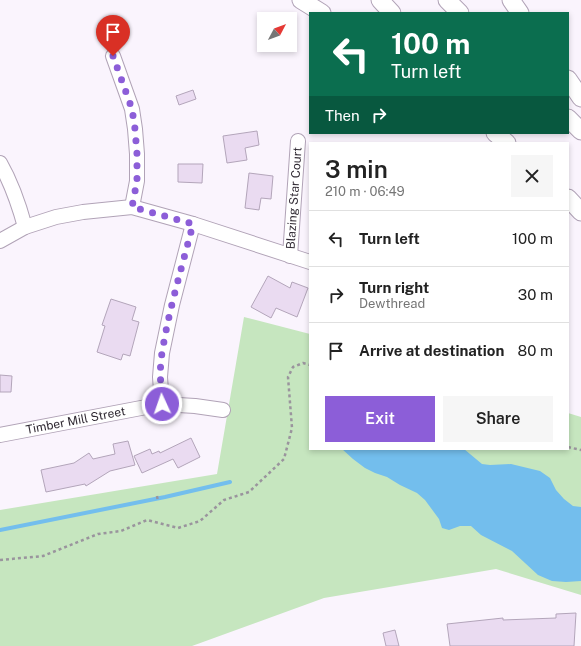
<!DOCTYPE html>
<meta charset="utf-8">
<style>
body{margin:0;font-family:"Public Sans",sans-serif;background:#f6f6f6;color:#222;height:100vh;display:flex;flex-direction:column;font-size:15px;white-space:nowrap}
*{box-sizing:border-box;margin:0}
p{font-size:13px;color:#767676}
.icon{flex:none;width:22px;height:22px;fill:none;stroke:currentColor;stroke-width:2;stroke-linecap:round;stroke-linejoin:round}
.map{position:relative;flex:1;overflow:hidden}
.sheet{position:absolute;left:309px;top:142px;width:260px;height:308px;display:flex;flex-direction:column;background:#fff;border-radius:0px;box-shadow:0 2px 6px #0003}
.sheet>*{flex:none}
.banner{position:absolute;left:309px;top:12px;width:260px;height:122px;border-radius:0px;box-shadow:0 2px 6px #0003;background:#0b6e4f;color:#fff;overflow:hidden}
.needle{width:26px;rotate:49deg}
.tools{position:absolute;left:257px;top:12px;display:grid;gap:8px}
.tools a{display:grid;place-items:center;width:40px;height:40px;border-radius:0px;background:#fff;box-shadow:0 2px 6px #0003;font-size:20px}
.pin{position:absolute;display:grid;place-items:center;width:34px;height:34px;color:#fff;margin:-41px -17px;border-radius:50% 50% 50% 0;rotate:-45deg;box-shadow:0 0 4px #0007}
.pin .icon{rotate:45deg}
.me{position:absolute;width:44px;margin:-22px;rotate:357deg;stroke-linejoin:round;filter:drop-shadow(0 0 3px #0008)}
.turn{display:flex;align-items:center;gap:14px;height:84px;padding:0 16px;font-size:18px}
.turn .icon{width:52px;height:52px;stroke-width:2.5}
.turn b{display:block;font-size:28px;line-height:34px}
.then{display:flex;align-items:center;height:38px;padding:0 16px;background:#0003;gap:8px;font-size:15px}
.round{display:grid;place-items:center;flex:none;width:42px;height:42px;border-radius:0px;background:#f6f6f6}
.overview{display:flex;align-items:center;justify-content:space-between;height:68px;padding:0 16px}
h1{font-size:24px;font-weight:600;line-height:30px}
.cta{display:flex;gap:8px;margin-top:auto;padding:8px 16px}
.cta a{flex:1;height:46px;border-radius:0px;background:#8c5ed8;color:#fff;font-size:16px;font-weight:600;line-height:46px;text-align:center}
.cta a+a{background:#f6f6f6;color:#222}
ul{padding:0;list-style:none}
li{display:flex;align-items:center;gap:12px;height:56px;padding:0 16px;border-top:1px solid #e0e0e0}
li div{flex:1}
li b{display:block;font-size:15px}
li em{font-style:normal}
.map>svg:first-child{display:block}
.green{fill:#c6e6bf}
.water{fill:#73beed}
.lines{fill:none;stroke-linecap:round;stroke-linejoin:round}
.stream{stroke:#73beed;stroke-width:4}
.building{fill:#eadbf1;stroke:#b3a5ba}
.minor-casing{stroke:#b1a3b7;stroke-width:16}
.major-casing{stroke:#b1a3b7;stroke-width:19}
.path{stroke:#9a949d;stroke-width:2.5;stroke-dasharray:3 3;stroke-linecap:butt}
.minor{stroke:#fff;stroke-width:14}
.major{stroke:#fff;stroke-width:17}
.route{stroke:#8c5ed8;stroke-width:7;stroke-dasharray:0 12.6}
.labels{text-anchor:middle;dominant-baseline:central;stroke-width:3;stroke-linejoin:round;paint-order:stroke}
.street-label{font-size:12px;fill:#312b34;stroke:#fff}
</style>
<div class="map">
<svg width="581" height="646" viewBox="0 0 581 646">
<rect width="100%" height="100%" fill="#faf4fd"/>
<path class="green" d="M 244,317 L 310,334 L 310,449 L 568,449 L 568,413 L 581,417 L 581,595 L 496,569 L 324,598 L 192,646 L 0,646 L 0,510 L 217,474 Z"/>
<path class="water" d="M 342,449 L 464,449 L 482,464 L 490,465 L 511,464 L 540,471 L 550,478 L 556,490 L 564,499 L 573,506 L 581,507 L 581,581 L 566,582 L 552,581 L 538,575 L 512,551 L 481,535 L 471,526 L 460,526 L 449,530 L 442,528 L 439,519 L 425,500 L 417,493 L 400,485 L 387,477 L 375,473 L 365,468 L 353,459 Z"/>
<g class="lines">
<path class="stream" d="M 0,530 L 165,497 L 230,482"/>
</g>
<g class="building">
<path d="M 193,90 L 196,99 L 179,105 L 176,96 Z"/>
<path d="M 257,131 L 259,145 L 245,148 L 247,160 L 227,163 L 223,136 Z"/>
<path d="M 178,164 L 203,164 L 202,183 L 178,182 Z"/>
<path d="M 249,173 L 273,176 L 271,199 L 261,198 L 259,210 L 245,208 Z"/>
<path d="M 268,276 L 290,288 L 292,282 L 308,288 L 297,317 L 276,308 L 271,318 L 251,307 Z"/>
<path d="M 111,299 L 136,307 L 132,320 L 139,322 L 130,356 L 123,354 L 121,360 L 97,352 L 105,326 L 102,325 Z"/>
<path d="M 0,375 L 12,376 L 11,392 L 0,392 Z"/>
<path d="M 191,438 L 200,457 L 178,468 L 173,459 L 142,473 L 134,456 L 150,449 L 152,454 L 159,451 L 160,453 Z"/>
<path d="M 128,441 L 135,465 L 110,471 L 86,486 L 85,484 L 46,492 L 41,470 L 74,463 L 89,453 L 93,459 L 115,454 L 113,444 Z"/>
<path d="M 576,613 L 574,646 L 450,646 L 447,624 L 503,618 L 503,620 L 556,618 L 556,614 Z"/>
<path d="M 395,630 L 399,646 L 386,646 L 383,633 Z"/>
</g>
<g class="lines">
<g class="minor-casing">
<g id="minor">
<path d="M 113,56 L 132,109 L 135,129 L 137,154 L 137,181 L 132,207"/>
<path d="M 0,163 C 12,184 19,205 25,227"/>
<path d="M 0,241 L 25,227 L 56,217 L 83,212 L 132,207 L 193,224 L 310,262"/>
<path id="s1" d="M 290,256 L 298,141"/>
<path d="M 162,404 L 160,377 L 162,353 L 172,305 L 193,224"/>
<path id="s2" d="M 0,435 L 162,404 L 195,406 L 223,410"/>
</g>
</g>
<g class="major-casing">
<g id="major">
<path d="M 301,0 L 322,13"/>
<path d="M 380,0 L 392,13"/>
<path d="M 447,0 L 460,13"/>
<path d="M 511,0 L 520,13"/>
<path d="M 568,79 L 581,98"/>
<path d="M 568,118 L 581,131"/>
<path d="M 495,133 L 507,143"/>
<path d="M 568,198 L 581,212"/>
</g>
</g>
<g class="path">
<path d="M 568,447 L 581,450"/>
<path d="M 157,496 L 158,501"/>
<path d="M 0,560 L 43,556 L 98,534 L 121,531 L 147,520 L 178,528 L 200,521 L 224,500 L 249,492 L 284,459 L 292,428 L 288,377 L 293,367 L 303,363 L 310,365"/>
</g>
<use href="#minor" class="minor"/>
<use href="#major" class="major"/>
</g>
<g class="lines">
<path class="route" d="M 113,56 L 132,109 L 135,129 L 137,154 L 137,181 L 132,207 L 193,224 C 182,267 169,309 162,353 C 159,370 161,387 162,404"/>
</g>
<g class="labels">
<g class="street-label">
<text stroke="none"><textPath href="#s1" startOffset="58">Blazing Star Court</textPath></text>
<text stroke="none"><textPath href="#s2" startOffset="77">Timber Mill Street</textPath></text>
</g>
</g>
</svg>
<div class="tools">
<a><svg class="needle" viewBox="-14 -14 28 28"><path d="M0-13l5 13h-10z" fill="#e53935"/><path d="M0 13l5-13h-10z" fill="#767676"/></svg></a>
</div>
<div class="pin" style="left:113px;top:56px;background:#d93025"><svg class="icon" aria-label="arrive" viewBox="0 0 24 24"><path d="M6 21V4h12l-3 4 3 4H6"/></svg></div>
<svg class="me" style="left:162px;top:404px" viewBox="-20 -20 40 40"><circle r="17" fill="#8c5ed8" stroke="#fff" stroke-width="3"/><path d="M0-11L8 9 0 5-8 9z" fill="#fff"/></svg>
<div class="banner">
<div class="turn"><svg class="icon" aria-label="left" viewBox="0 0 24 24"><path d="M17 20v-9H6M10 6l-5 5 5 5"/></svg><div><b>100 m</b>Turn left</div></div>
<div class="then">Then<svg class="icon" aria-label="right" viewBox="0 0 24 24"><path d="M7 20v-9h11M14 6l5 5-5 5"/></svg></div>
</div>
<section class="sheet">
<div class="overview"><div><h1>3 min</h1><p>210 m · 06:49</p></div><a class="round"><svg class="icon" aria-label="close" viewBox="0 0 24 24"><path d="M6 6l12 12M18 6L6 18"/></svg></a></div>
<ul>
<li><svg class="icon" aria-label="left" viewBox="0 0 24 24"><path d="M17 20v-9H6M10 6l-5 5 5 5"/></svg><div><b>Turn left</b></div><em>100 m</em></li>
<li><svg class="icon" aria-label="right" viewBox="0 0 24 24"><path d="M7 20v-9h11M14 6l5 5-5 5"/></svg><div><b>Turn right</b><p>Dewthread</p></div><em>30 m</em></li>
<li><svg class="icon" aria-label="arrive" viewBox="0 0 24 24"><path d="M6 21V4h12l-3 4 3 4H6"/></svg><div><b>Arrive at destination</b></div><em>80 m</em></li>
</ul>
<div class="cta"><a>Exit</a><a>Share</a></div>
</section>
</div>
